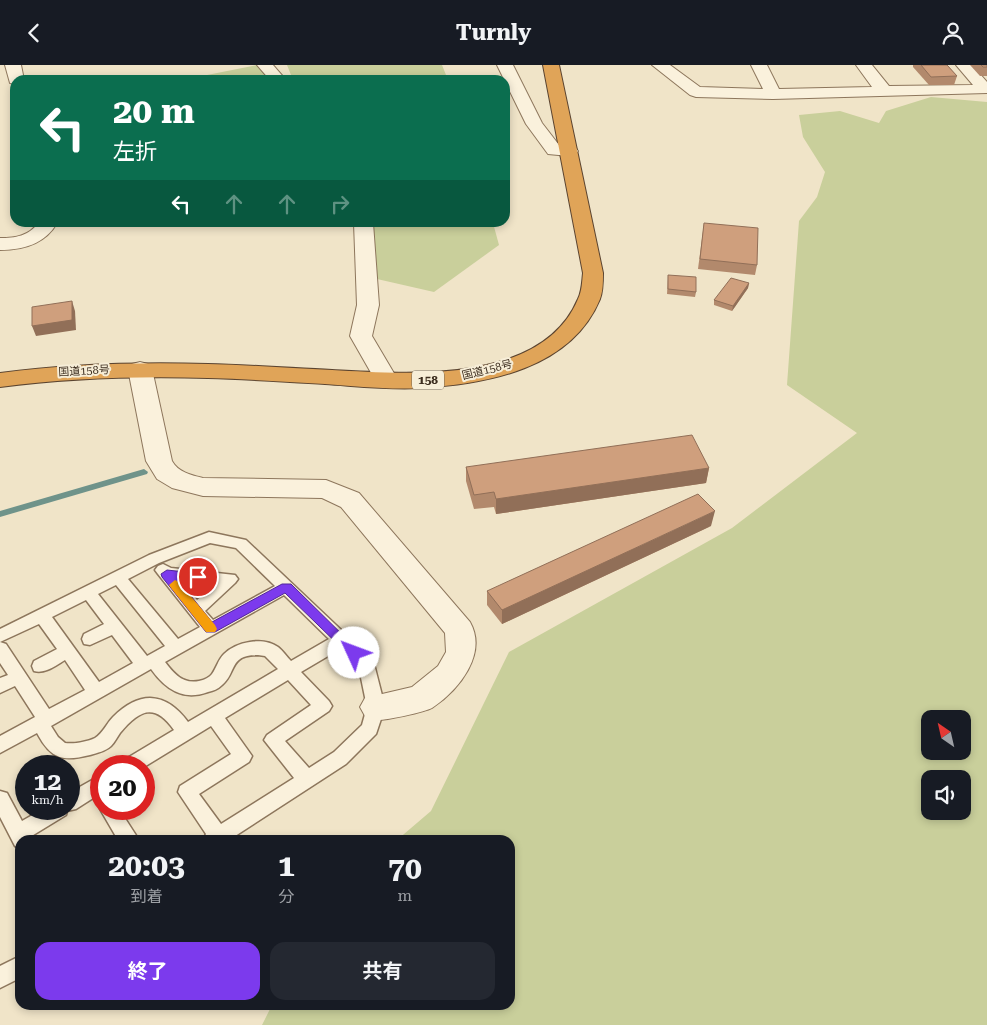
<!DOCTYPE html>
<html lang="ja">
<meta charset="utf-8">
<style>
body{margin:0;font-family:"Roboto Serif","Noto Sans JP",serif;background:#242831;color:#f1f3f6;height:100vh;display:flex;flex-direction:column;font-size:19px;white-space:nowrap}
*{box-sizing:border-box;margin:0}
p{font-size:16px;color:#9ea1a6}
.icon{flex:none;width:28px;height:28px;fill:none;stroke:currentColor;stroke-width:2;stroke-linecap:round;stroke-linejoin:round}
.map{position:relative;flex:1;overflow:hidden}
.drawer{position:absolute;left:15px;top:770px;width:500px;height:175px;display:flex;flex-direction:column;background:#171b24;border-radius:15px;box-shadow:0 2px 8px #0003}
.drawer>*{flex:none}
.guide{position:absolute;left:10px;top:10px;width:500px;height:152px;border-radius:15px;box-shadow:0 2px 8px #0003;background:#0b6e4f;color:#fff;overflow:hidden}
.needle{width:32px;rotate:326deg}
.buttons{position:absolute;left:921px;top:645px;display:grid;gap:10px}
.buttons a{display:grid;place-items:center;width:50px;height:50px;border-radius:10px;background:#171b24;box-shadow:0 2px 8px #0003;font-size:25px}
.speed{position:absolute;left:15px;top:690px;display:flex;gap:10px;font-size:25px;font-weight:700;text-align:center}
.speed>*{display:grid;place-content:center;width:65px;height:65px;border-radius:50%;background:#171b24;box-shadow:0 2px 8px #0003;line-height:1}
.speed small{font-size:12px;font-weight:400}
.speed .limit{border:8px solid #d22;background:#fff;color:#111}
.pin{position:absolute;display:grid;place-items:center;width:42px;height:42px;color:#fff;margin:-21px;border:2px solid #fff;border-radius:50%;box-shadow:0 1px 5px #0007}
.me{position:absolute;width:55px;margin:-28px;rotate:313deg;stroke-linejoin:round;filter:drop-shadow(0 0 4px #0008)}
.turn{display:flex;align-items:center;gap:18px;height:105px;padding:0 20px;font-size:22px}
.turn .icon{width:65px;height:65px;stroke-width:2.5}
.turn b{display:block;font-size:35px;line-height:42px}
.lanes{display:flex;align-items:center;height:48px;padding:0 20px;background:#0003;justify-content:center;gap:25px;direction:ltr}
.lanes .off{opacity:.35}
.eta{display:flex;justify-content:space-evenly;align-items:center;height:85px;text-align:center}
.eta b{font-size:30px;font-weight:700;line-height:35px}
.button{display:flex;gap:10px;margin-top:auto;padding:10px 20px}
.button a{flex:1;height:58px;border-radius:15px;background:#7c3aed;color:#fff;font-size:20px;font-weight:700;line-height:58px;text-align:center}
.button a+a{background:#242831;color:#f1f3f6}
header{display:flex;justify-content:space-between;align-items:center;height:65px;padding:0 20px;background:#171b24;font-size:22px;font-weight:700}
.map>svg:first-child{display:block}
.green{fill:#c9cf9b;fill-rule:evenodd}
.lines{fill:none;stroke-linecap:round;stroke-linejoin:round}
.stream{fill:#6f938a;fill-rule:evenodd}
.lane-casing{stroke:#8d765c;stroke-width:3}
.street-casing{stroke:#8d765c;stroke-width:2}
.highway-casing{stroke:#5b4430;stroke-width:2}
.lane{fill:#faf1dc;fill-rule:evenodd}
.street{fill:#faf1dc;fill-rule:evenodd}
.highway{fill:#e0a458;fill-rule:evenodd}
.wall{fill:#b2896c}
.shaded-wall{fill:#916f58}
.building{fill:#cf9f7d;stroke:#916f58}
.route{fill:#7c3aed;stroke:#51269a}
.slow{fill:#f59e0b}
.labels{text-anchor:middle;dominant-baseline:central;stroke-width:4;stroke-linejoin:round;paint-order:stroke}
.far-street-label{font-size:11px;fill:#3d2e20;stroke:#f7eed8}
.shield{fill:#f7eed8;stroke:#756857;stroke-width:1}
.shield-label{font-size:12px;font-weight:bold;fill:#3d2e20}
</style>
<header><svg class="icon" aria-label="back" viewBox="0 0 24 24"><path d="M15 5l-7 7 7 7"/></svg>Turnly<svg class="icon" aria-label="person" viewBox="0 0 24 24"><circle cx="12" cy="8" r="4"/><path d="M4 21q1-7 8-7t8 7"/></svg></header>
<div class="map">
<svg width="987" height="960" viewBox="0 0 987 960">
<rect width="100%" height="100%" fill="#f0e4c8"/>
<g class="green">
<path d="M 257,0 L 265,0 L 278,15 L 182,15 Z"/>
<path d="M 287,0 L 442,0 L 448,15 L 293,15 Z"/>
<path d="M 931,32 L 987,37 L 987,960 L 262,960 L 272,940 L 510,940 L 510,775 L 397,775 L 431,746 L 509,587 L 732,463 L 857,368 L 787,320 L 799,156 L 817,132 L 825,107 L 803,72 L 799,50 L 840,46 L 879,58 L 886,46 ZM 930,654 L 962,654 L 962,686 L 930,686 ZM 930,714 L 962,714 L 962,746 L 930,746 Z"/>
<path d="M 353,158 L 493,158 L 499,180 L 434,227 L 377,214 Z"/>
</g>
<g class="lines">
<path class="stream" d="M 144,404 L 148,407 L 147,409 L 0,452 L 0,446 Z"/>
<g class="lane-casing">
<g id="lane">
<path d="M 209,467 L 246,475 L 373,595 L 385,642 L 376,669 L 346,699 L 229,775 L 203,775 L 206,769 L 178,727 L 180,721 L 231,689 L 211,661 L 144,702 L 121,701 L 124,695 L 174,665 C 155,638 140,644 120,668 C 117,672 115,677 111,681 C 106,686 97,688 90,690 C 62,697 51,694 37,668 L 0,688 L 0,671 L 35,652 L 15,621 L 0,628 L 0,613 L 8,610 L 0,598 L 0,564 L 149,490 ZM 210,478 L 236,483 L 275,521 L 213,555 L 205,546 L 235,518 L 238,514 L 235,510 L 171,503 L 163,499 L 158,501 L 155,505 L 158,509 L 200,562 L 178,574 L 128,514 L 159,498 ZM 181,516 L 215,519 L 197,535 ZM 116,520 L 165,581 L 147,591 L 98,529 ZM 284,530 L 329,574 L 291,596 C 287,592 283,586 278,582 C 263,571 236,577 224,589 C 218,595 217,602 212,609 C 210,612 204,615 199,616 C 183,619 174,609 165,597 ZM 86,535 L 104,559 L 84,569 L 82,574 L 84,579 L 90,580 L 112,570 L 133,598 L 99,617 L 52,552 ZM 39,559 L 57,584 L 34,596 L 32,601 L 34,606 C 45,609 55,601 65,595 L 85,625 L 49,644 L 6,579 L 0,577 ZM 340,584 L 359,603 L 367,642 L 362,660 L 334,687 L 309,703 L 285,676 L 329,646 L 332,641 L 329,636 L 301,607 ZM 258,590 L 265,591 L 278,604 L 188,657 C 166,627 140,625 113,652 C 107,658 103,668 95,673 C 87,677 74,679 65,678 L 58,672 L 51,661 L 151,604 C 166,625 183,636 208,627 C 213,626 218,624 222,620 C 237,608 228,590 258,590 ZM 288,615 L 311,640 L 267,670 L 264,675 L 294,713 L 221,759 L 199,729 L 249,697 L 252,691 L 225,653 Z"/>
<path d="M 101,710 L 101,728 L 76,744 L 67,746 L 66,750 L 30,772 L 32,775 L 20,775 L 20,783 L 15,781 L 0,752 L 0,726 L 7,728 L 22,756 L 43,744 L 69,744 L 69,728 Z"/>
<path d="M 101,741 L 101,744 L 119,744 L 139,775 L 118,775 L 100,744 Z"/>
<path d="M 20,891 L 20,913 L 0,923 L 0,901 Z"/>
</g>
</g>
<g class="street-casing">
<g id="street">
<path d="M 5,0 L 21,0 L 24,15 L 15,15 L 15,19 L 10,18 Z"/>
<path d="M 257,0 L 273,0 L 286,15 L 270,15 Z"/>
<path d="M 497,0 L 513,0 L 542,58 L 559,80 L 575,82 L 578,86 L 575,90 L 569,91 L 548,89 L 526,59 Z"/>
<path d="M 652,0 L 670,0 L 700,22 L 763,24 L 751,0 L 767,0 L 779,24 L 872,22 L 856,0 L 872,0 L 889,21 L 973,20 L 956,0 L 972,0 L 987,17 L 987,28 L 773,34 L 696,32 L 690,30 Z"/>
<path d="M 38,158 L 57,158 C 45,179 23,185 0,185 L 0,173 C 15,173 29,171 38,158 Z"/>
<path d="M 354,158 L 373,158 L 379,240 L 372,271 L 398,315 L 394,320 L 386,322 L 378,320 L 350,271 L 357,240 Z"/>
<path d="M 140,297 L 148,299 L 152,304 L 172,396 C 178,407 191,410 203,413 L 326,415 L 359,428 L 470,557 C 488,589 459,625 432,643 C 425,647 384,656 376,655 C 372,655 368,653 365,651 L 360,642 L 365,633 L 412,622 L 438,601 L 446,587 L 445,568 L 341,442 L 322,433 L 203,431 L 172,423 L 157,414 L 146,396 L 128,304 L 132,299 Z"/>
</g>
</g>
<g class="highway-casing">
<path id="highway" d="M 543,0 L 559,0 L 603,208 C 603,217 603,226 600,234 C 571,304 487,319 420,323 C 389,325 356,321 325,319 C 286,317 247,314 208,313 C 138,311 69,313 0,322 L 0,308 C 69,299 138,297 208,299 C 249,300 291,303 332,305 C 408,309 542,320 578,234 C 582,226 582,217 583,208 Z"/>
</g>
<use href="#lane" class="lane"/>
<use href="#street" class="street"/>
<use href="#highway" class="highway"/>
</g>
<g class="wall">
<path d="M 913,0 L 947,0 L 957,11 L 954,20 L 929,20 L 913,2 Z"/>
<path d="M 970,0 L 987,0 L 987,11 L 980,11 Z"/>
<path d="M 704,158 L 757,200 L 755,210 L 698,204 Z"/>
<path d="M 668,210 L 696,227 L 695,232 L 667,229 Z"/>
<path d="M 749,218 L 748,223 L 732,246 L 714,240 L 714,235 Z"/>
<path d="M 466,402 L 709,403 L 706,418 L 496,449 L 494,442 L 474,444 L 466,416 Z"/>
<path d="M 711,461 L 502,559 L 487,540 L 487,526 Z"/>
</g>
<g class="shaded-wall">
<path d="M 749,218 L 748,223 L 732,246 L 733,241 Z"/>
<path d="M 72,236 L 75,246 L 76,265 L 36,271 L 32,261 Z"/>
<path d="M 709,403 L 706,418 L 496,449 L 496,434 Z"/>
<path d="M 715,446 L 711,461 L 502,559 L 502,545 Z"/>
</g>
<g class="building">
<path d="M 921,0 L 947,0 L 957,11 L 931,12 Z"/>
<path d="M 981,0 L 987,0 L 987,2 L 983,2 Z"/>
<path d="M 704,158 L 758,163 L 757,200 L 700,194 Z"/>
<path d="M 668,210 L 696,212 L 696,227 L 668,224 Z"/>
<path d="M 731,213 L 749,218 L 733,241 L 714,235 Z"/>
<path d="M 72,236 L 72,255 L 32,261 L 32,242 Z"/>
<path d="M 692,370 L 709,403 L 496,434 L 494,427 L 474,430 L 466,402 Z"/>
<path d="M 698,429 L 715,446 L 502,545 L 487,526 Z"/>
</g>
<path class="route" d="M 167,505 L 203,509 L 204,512 L 203,515 L 178,515 L 212,557 L 282,519 L 291,519 L 361,588 L 359,591 L 350,591 L 285,528 L 215,567 L 206,567 L 162,512 L 161,509 Z"/>
<path class="slow" d="M 175,515 L 179,517 L 215,560 L 217,564 L 215,567 L 206,567 L 171,523 L 169,520 Z"/>
<g class="labels">
<g class="far-street-label">
<text transform="translate(487 305) rotate(-14)">国道158号</text>
<text transform="translate(84 306) rotate(-3)">国道158号</text>
</g>
<rect class="shield" x="412" y="305.5" width="32" height="19" rx="4"/>
<g class="shield-label">
<text x="428" y="315">158</text>
</g>
</g>
</svg>
<div class="buttons">
<a><svg class="needle" viewBox="-14 -14 28 28"><path d="M0-13l5 13h-10z" fill="#e53935"/><path d="M0 13l5-13h-10z" fill="#9ea1a6"/></svg></a>
<a><svg class="icon" aria-label="sound" viewBox="0 0 24 24"><path d="M4 9h4l5-4v14l-5-4H4zM17 9q2 3 0 6"/></svg></a>
</div>
<div class="speed"><div>12<small>km/h</small></div><div class="limit">20</div></div>
<div class="pin" style="left:198px;top:512px;background:#d93025"><svg class="icon" aria-label="arrive" viewBox="0 0 24 24"><path d="M6 21V4h12l-3 4 3 4H6"/></svg></div>
<svg class="me" style="left:354px;top:588px" viewBox="-20 -20 40 40"><circle r="19" fill="#fff"/><path d="M0-13L10 11 0 6-10 11z" fill="#7c3aed"/></svg>
<div class="guide">
<div class="turn"><svg class="icon" aria-label="left" viewBox="0 0 24 24"><path d="M17 20v-9H6M10 6l-5 5 5 5"/></svg><div><b>20 m</b>左折</div></div>
<div class="lanes"><svg class="icon" aria-label="left" viewBox="0 0 24 24"><path d="M17 20v-9H6M10 6l-5 5 5 5"/></svg><svg class="icon off" aria-label="ahead" viewBox="0 0 24 24"><path d="M12 20V5M6 11l6-6 6 6"/></svg><svg class="icon off" aria-label="ahead" viewBox="0 0 24 24"><path d="M12 20V5M6 11l6-6 6 6"/></svg><svg class="icon off" aria-label="right" viewBox="0 0 24 24"><path d="M7 20v-9h11M14 6l5 5-5 5"/></svg></div>
</div>
<section class="drawer">
<div class="eta">
<div><b>20:03</b><p>到着</p></div>
<div><b>1</b><p>分</p></div>
<div><b>70</b><p>m</p></div>
</div>
<div class="button"><a>終了</a><a>共有</a></div>
</section>
</div>
